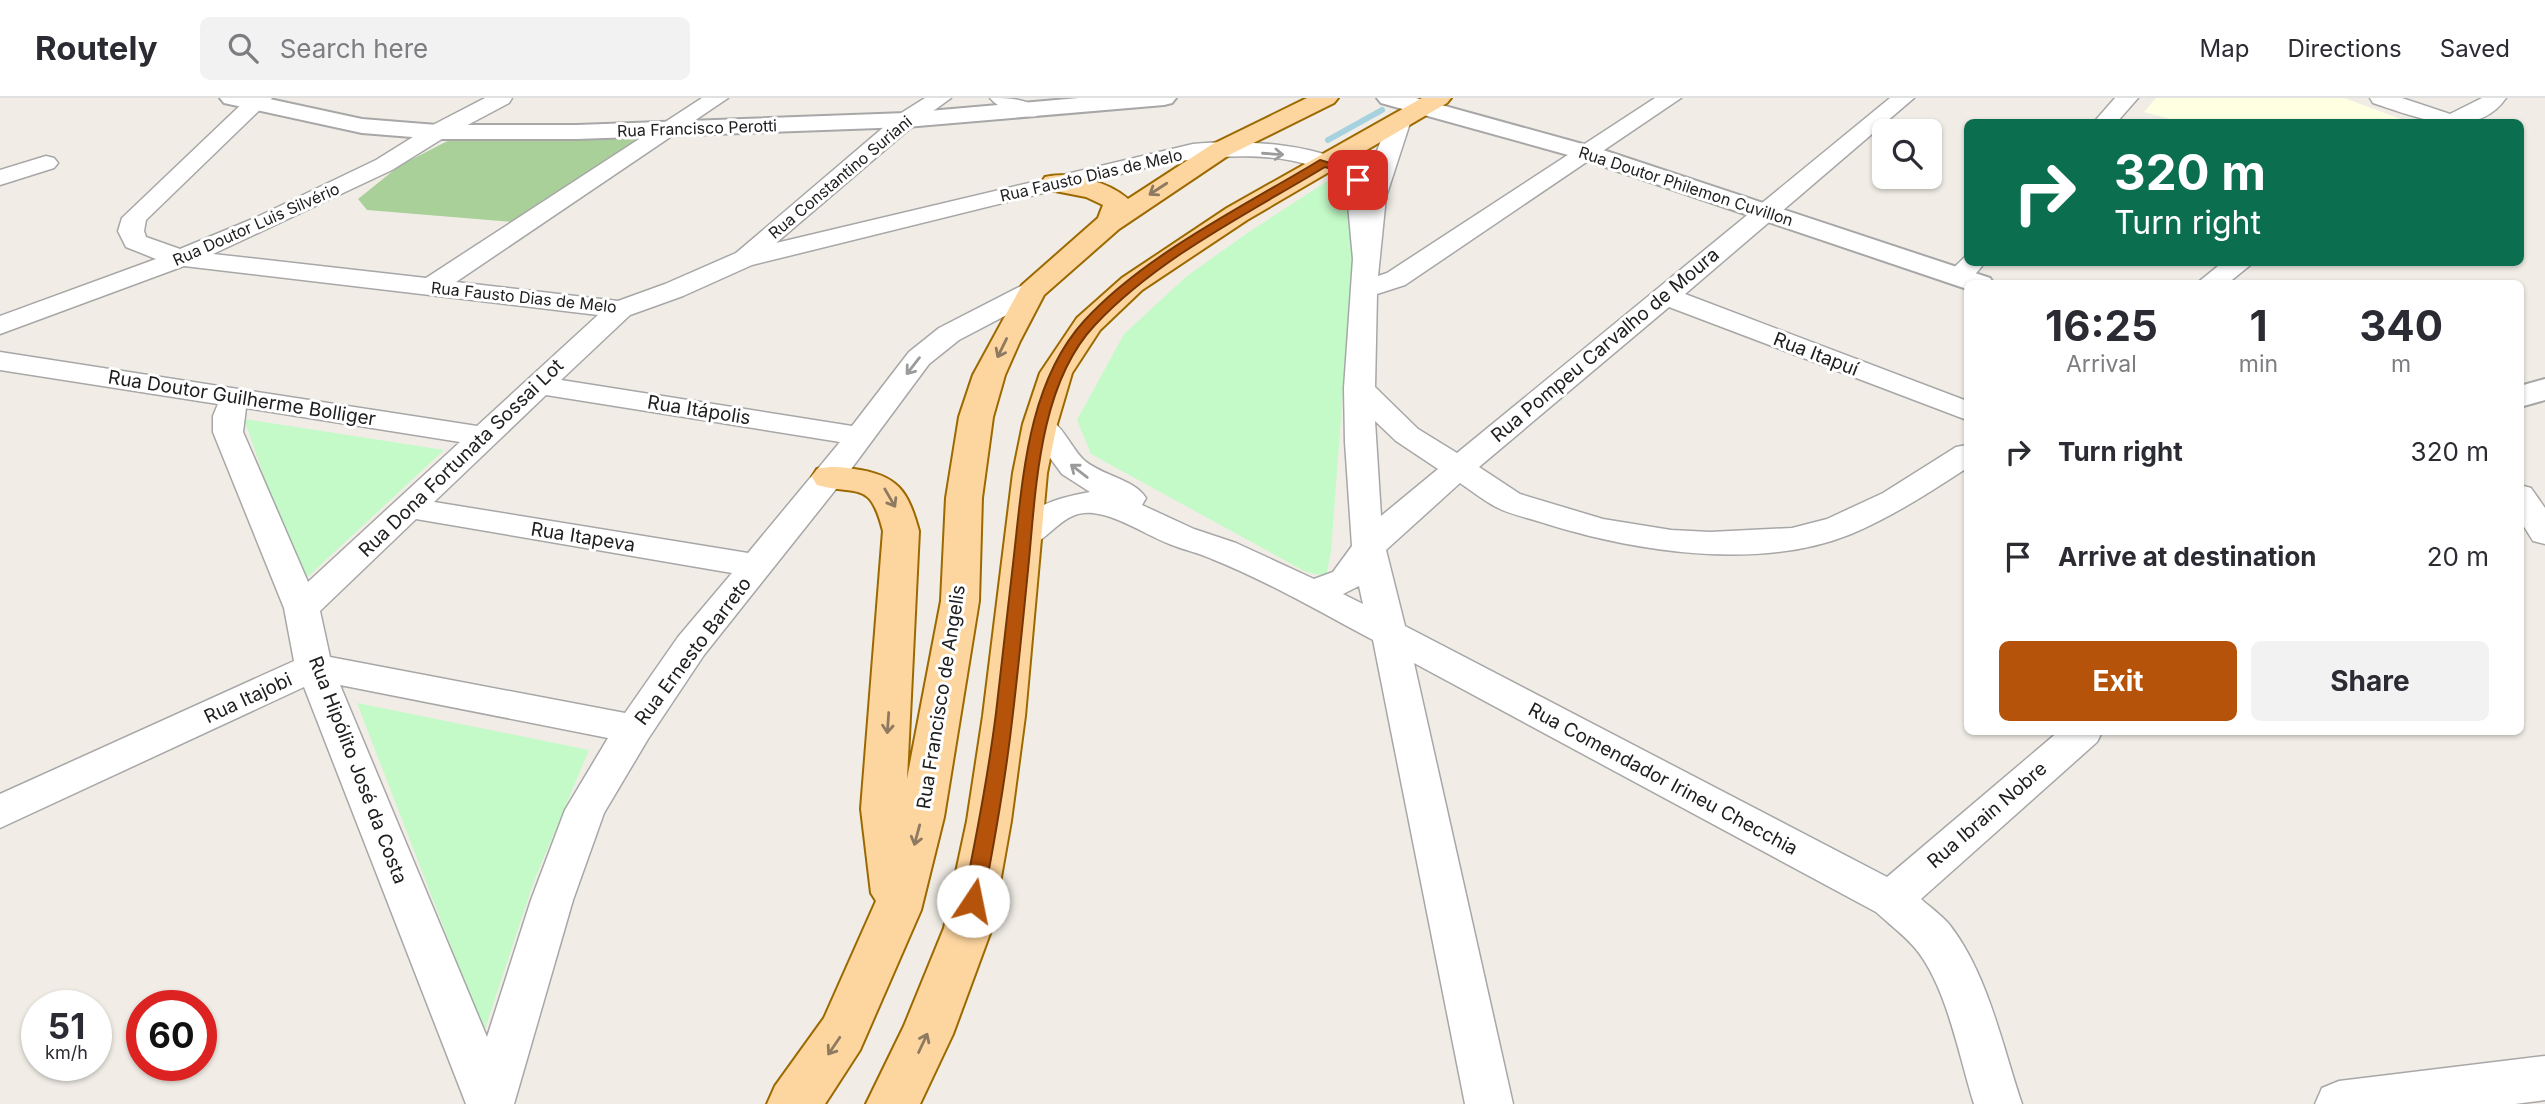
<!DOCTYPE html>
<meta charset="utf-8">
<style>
body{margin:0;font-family:Inter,sans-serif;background:#f2f2f3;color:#2b2b33;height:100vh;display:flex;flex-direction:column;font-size:26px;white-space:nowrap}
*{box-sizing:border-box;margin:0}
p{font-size:23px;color:#7c7c81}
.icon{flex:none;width:38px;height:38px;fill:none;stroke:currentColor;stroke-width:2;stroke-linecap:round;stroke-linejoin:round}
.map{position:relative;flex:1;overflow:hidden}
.sheet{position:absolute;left:1964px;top:182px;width:560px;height:455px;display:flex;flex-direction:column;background:#fff;border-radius:10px;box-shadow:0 2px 5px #0004}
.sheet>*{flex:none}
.hud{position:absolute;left:1964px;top:21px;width:560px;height:147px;border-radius:10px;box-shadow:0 2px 5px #0004;background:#0b6e4f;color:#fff;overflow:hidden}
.fabs{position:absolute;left:1872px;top:21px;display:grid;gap:14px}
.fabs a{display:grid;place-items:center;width:70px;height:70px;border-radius:10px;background:#fff;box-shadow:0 2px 5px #0004;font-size:35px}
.speed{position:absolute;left:21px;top:892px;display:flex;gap:14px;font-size:35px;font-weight:700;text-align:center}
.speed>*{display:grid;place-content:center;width:91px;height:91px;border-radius:50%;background:#fff;box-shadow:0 2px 5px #0004;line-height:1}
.speed small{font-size:18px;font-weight:400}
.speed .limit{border:10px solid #d22;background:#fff;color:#111}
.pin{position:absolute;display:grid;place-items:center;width:60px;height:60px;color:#fff;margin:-30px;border-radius:14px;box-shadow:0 4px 10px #0006}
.me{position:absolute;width:77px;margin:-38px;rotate:11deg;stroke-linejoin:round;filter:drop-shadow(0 0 5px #0008)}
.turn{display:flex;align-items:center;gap:24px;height:147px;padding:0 35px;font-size:32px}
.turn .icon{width:91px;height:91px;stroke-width:2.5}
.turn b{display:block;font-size:49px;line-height:60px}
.eta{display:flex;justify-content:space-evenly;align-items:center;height:119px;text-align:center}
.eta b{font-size:42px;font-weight:700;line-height:49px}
.button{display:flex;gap:14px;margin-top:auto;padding:14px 35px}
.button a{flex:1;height:80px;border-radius:10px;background:#b45309;color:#fff;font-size:28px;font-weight:700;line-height:80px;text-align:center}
.button a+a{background:#f2f2f3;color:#2b2b33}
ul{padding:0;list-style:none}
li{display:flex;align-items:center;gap:21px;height:105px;padding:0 35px}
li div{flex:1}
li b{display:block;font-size:26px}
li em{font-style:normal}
header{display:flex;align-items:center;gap:42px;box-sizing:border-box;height:98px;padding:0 35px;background:#fff;border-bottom:2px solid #e1e1e2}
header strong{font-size:33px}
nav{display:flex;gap:38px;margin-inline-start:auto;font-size:24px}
.search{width:490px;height:63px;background:#f2f2f3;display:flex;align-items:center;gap:18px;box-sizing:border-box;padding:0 24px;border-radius:10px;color:#7c7c81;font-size:26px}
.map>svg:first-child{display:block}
.education{fill:#ffffe1}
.forest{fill:#aad09a}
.park{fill:#c3fac8}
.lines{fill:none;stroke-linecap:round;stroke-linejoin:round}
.stream{stroke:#a6d1df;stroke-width:6}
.minor-casing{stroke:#a7a7a7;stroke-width:3}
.tertiary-casing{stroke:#a7a7a7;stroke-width:4}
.primary-casing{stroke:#9c6900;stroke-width:4}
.minor{fill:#fff;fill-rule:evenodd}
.tertiary{fill:#fff;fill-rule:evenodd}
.primary{fill:#fdd59f;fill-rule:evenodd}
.oneway{stroke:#9b9b9b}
.oneway2{stroke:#8e7a60}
.route{fill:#b45309;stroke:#753606;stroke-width:2}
.labels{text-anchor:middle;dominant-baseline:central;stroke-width:6;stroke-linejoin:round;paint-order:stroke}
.far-street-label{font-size:16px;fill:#202020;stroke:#fff}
.street-label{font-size:19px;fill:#202020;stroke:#fff}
</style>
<header>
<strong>Routely</strong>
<div class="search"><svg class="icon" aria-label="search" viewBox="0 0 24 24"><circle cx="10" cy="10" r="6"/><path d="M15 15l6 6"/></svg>Search here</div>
<nav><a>Map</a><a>Directions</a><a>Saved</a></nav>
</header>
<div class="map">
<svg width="2545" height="1006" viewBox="0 0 2545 1006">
<rect width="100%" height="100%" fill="#f1ede6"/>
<path class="education" d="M 2156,0 L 2344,0 L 2409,24 L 2182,24 L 2144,14 Z"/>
<path class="forest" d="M 601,25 L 658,28 L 524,125 L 367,112 L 358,101 L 399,68 L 461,36 Z"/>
<g class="park">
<path d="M 1338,76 L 1358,93 L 1331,453 L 1326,478 L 1306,474 L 1091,356 L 1077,322 L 1124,236 L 1187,178 L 1246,136 Z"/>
<path d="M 244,321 L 444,352 L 301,485 Z"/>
<path d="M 357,605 L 589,652 L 534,783 L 484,934 Z"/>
</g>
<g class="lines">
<path class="stream" d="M 1328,42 L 1382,12"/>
<g class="minor-casing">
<g id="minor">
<path d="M 248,0 L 272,0 L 146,122 L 144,133 L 146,139 L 180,151 L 257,119 L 376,62 L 429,29 L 485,0 L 512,0 L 509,5 L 445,39 L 392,72 L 213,156 L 426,180 L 702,0 L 728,0 L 456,184 L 618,203 L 665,186 L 736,155 L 898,17 L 925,0 L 951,0 L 914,27 L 776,145 L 1193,46 C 1241,41 1330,45 1367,78 L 1389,22 L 1392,17 L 1408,17 L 1411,22 L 1386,99 L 1378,178 L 1387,175 L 1655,0 L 1681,0 L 1405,187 L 1377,196 L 1375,289 L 1418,331 L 1457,355 L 1890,0 L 1914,0 L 1685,196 L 1967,303 L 1967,322 L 1669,209 L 1479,369 L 1520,396 L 1603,421 L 1671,432 L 1710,434 L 1792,430 L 1827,421 L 1883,395 L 1956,349 L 1967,347 L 1967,370 C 1930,394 1892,419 1851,436 C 1760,473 1637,454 1547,426 C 1530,420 1511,417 1496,409 C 1483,402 1472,393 1460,385 L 1386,452 L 1405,528 L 1887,779 L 2058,634 L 2102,634 L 2097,644 L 1921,801 C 1930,809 1941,817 1949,826 C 1988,876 2002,947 2022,1006 L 1974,1006 C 1959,959 1947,888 1915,850 C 1904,837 1889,826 1876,814 L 1414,565 L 1513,1006 L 1465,1006 L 1373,542 C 1320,514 1267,483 1212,461 C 1199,455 1185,452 1172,447 C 1145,437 1122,419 1093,415 C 1056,410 1045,458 1010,449 L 1005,441 C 1026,409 1055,400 1090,394 L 1062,376 L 1025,326 L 1029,320 C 1060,312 1066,346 1085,363 C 1103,378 1134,381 1146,400 L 1142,407 L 1194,431 L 1236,445 L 1314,481 L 1333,474 L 1352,448 L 1345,344 L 1344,290 L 1353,161 L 1346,85 C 1297,48 1210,57 1153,68 L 752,167 L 683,198 L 630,217 L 561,282 L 852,328 L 909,254 L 939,230 L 1023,187 L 1032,185 L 1041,187 L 1045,193 L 1041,199 L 959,242 L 929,266 L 840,386 L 704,557 L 648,641 L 604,715 L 573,802 L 514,1006 L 466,1006 L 304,589 L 0,730 L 0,696 L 294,563 L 284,510 L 213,334 L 213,318 L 218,306 L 0,272 L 0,254 L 477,328 L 598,217 L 184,168 L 0,236 L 0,218 L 156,161 L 126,149 L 118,133 L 122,120 ZM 546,297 L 840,344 L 748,455 L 434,404 ZM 246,310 L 460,344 L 308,484 L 243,334 ZM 1375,323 L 1396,343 L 1438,371 L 1381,418 ZM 416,421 L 732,475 L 678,539 L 625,615 L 330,559 L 320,513 ZM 1359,488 L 1363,506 L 1343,496 ZM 340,587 L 608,640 L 565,712 L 531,802 L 487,939 Z"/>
<path d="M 990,0 C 1007,0 1029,0 1040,13 L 1037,18 C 1023,21 999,11 990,0 Z"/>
<path d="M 2115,0 L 2138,0 L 2117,24 L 2094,24 Z"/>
<path d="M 2370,0 L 2402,0 L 2450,16 L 2482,0 L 2506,0 C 2475,45 2413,18 2373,5 Z"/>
<path d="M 46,58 L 54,60 L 58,65 L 54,70 L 0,87 L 0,72 Z"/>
<path d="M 1967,157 L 1967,164 L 1985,164 C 1975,178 1966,188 1949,184 L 1945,178 Z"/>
<path d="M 2223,164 L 2254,164 L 2227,186 L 2196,186 Z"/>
<path d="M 2520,387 L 2531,390 L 2545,410 L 2545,446 L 2533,443 L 2520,422 Z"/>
<path d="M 2545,958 L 2545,1002 L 2515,1006 L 2315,1006 L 2322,990 L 2339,983 Z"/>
</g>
</g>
<g class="tertiary-casing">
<g id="tertiary">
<path d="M 220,0 L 265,0 L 362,21 L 437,27 L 577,27 L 906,15 L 1079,0 L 1176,0 L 1172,5 L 1164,7 L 906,29 L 577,41 L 437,41 L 362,35 L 224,5 Z"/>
<path d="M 1377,0 L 1416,0 L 1597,50 L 1990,180 L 1994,186 L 1967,186 L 1967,191 L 1579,60 L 1381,5 Z"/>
<path d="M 2545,281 L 2545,302 L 2520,309 L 2520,288 Z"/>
</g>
</g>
<g class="primary-casing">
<g id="primary">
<path d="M 1307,0 L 1338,0 L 1334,5 L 1229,57 L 1119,131 L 1044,197 L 1020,243 L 1005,277 L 993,319 L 982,400 L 979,503 L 944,719 L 921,812 L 860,952 L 825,1006 L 767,1006 L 775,988 L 824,920 L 876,803 L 871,795 L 861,711 L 883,433 C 870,382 859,398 817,387 L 812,379 L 817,371 C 830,368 841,369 854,371 C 898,377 908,393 919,433 L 907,681 L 941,503 L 946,400 L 959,319 L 973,277 L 1022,187 L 1098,120 L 1103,107 L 1086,99 L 1045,91 L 1041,85 L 1045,79 C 1069,73 1109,84 1128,101 L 1211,47 Z"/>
<path d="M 1422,0 L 1451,0 L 1447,5 L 1247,122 L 1142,192 L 1100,232 L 1072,275 L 1057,326 L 1047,375 L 1025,618 L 1011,723 L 992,830 L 953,936 L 920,1006 L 866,1006 L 904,928 L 944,830 L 967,723 L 983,618 L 1013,375 L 1023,326 L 1040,275 L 1077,220 L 1122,180 L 1227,110 Z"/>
</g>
</g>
<use href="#minor" class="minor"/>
<use href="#tertiary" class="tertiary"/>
<use href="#primary" class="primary"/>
</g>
<defs><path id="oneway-shaft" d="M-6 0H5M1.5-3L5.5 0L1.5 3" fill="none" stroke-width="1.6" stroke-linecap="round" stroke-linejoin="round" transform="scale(1.75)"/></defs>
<g class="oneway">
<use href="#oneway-shaft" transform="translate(1273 56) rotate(4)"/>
<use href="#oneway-shaft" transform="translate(913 268) rotate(128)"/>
<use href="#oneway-shaft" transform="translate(1079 373) rotate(-142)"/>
</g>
<g class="oneway2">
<use href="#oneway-shaft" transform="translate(1158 91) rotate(147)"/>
<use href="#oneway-shaft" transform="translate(1002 250) rotate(116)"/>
<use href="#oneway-shaft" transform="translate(890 400) rotate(60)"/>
<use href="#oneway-shaft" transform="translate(888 625) rotate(94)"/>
<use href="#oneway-shaft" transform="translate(917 737) rotate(105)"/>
<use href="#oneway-shaft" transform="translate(923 945) rotate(-65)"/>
<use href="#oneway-shaft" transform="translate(834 948) rotate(124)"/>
</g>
<path class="route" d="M 1320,62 L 1354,72 L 1363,82 L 1354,84 L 1347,76 L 1325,69 C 1247,116 1158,160 1095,227 C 1040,285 1036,387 1029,462 C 1024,513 1019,564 1013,615 C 1006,678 995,741 983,803 L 980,809 L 973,811 L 966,809 L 963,803 C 976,741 988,678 996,615 C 1002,562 1008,510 1014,457 C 1023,378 1028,285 1084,223 C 1144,157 1244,108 1320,62 Z"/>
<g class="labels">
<g class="far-street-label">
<text transform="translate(697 30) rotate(-2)">Rua Francisco Perotti</text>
<text transform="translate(1091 77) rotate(-13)">Rua Fausto Dias de Melo</text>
<text transform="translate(840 79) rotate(-40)">Rua Constantino Suriani</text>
<text transform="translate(1686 88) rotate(18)">Rua Doutor Philemon Cuvillon</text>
<text transform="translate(256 126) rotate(-24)">Rua Doutor Luis Silvério</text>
<text transform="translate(524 199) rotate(6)">Rua Fausto Dias de Melo</text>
</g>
<g class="street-label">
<text transform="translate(1605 247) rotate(-40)">Rua Pompeu Carvalho de Moura</text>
<text transform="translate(1816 256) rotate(21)">Rua Itapuí</text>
<text transform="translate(242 300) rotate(9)">Rua Doutor Guilherme Bolliger</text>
<text transform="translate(699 312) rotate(9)">Rua Itápolis</text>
<text transform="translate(461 360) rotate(-44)">Rua Dona Fortunata Sossai Lot</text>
<text transform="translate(583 439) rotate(9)">Rua Itapeva</text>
<text transform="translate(693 553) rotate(-53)">Rua Ernesto Barreto</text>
<text transform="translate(941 599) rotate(-81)">Rua Francisco de Angelis</text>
<text transform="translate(248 600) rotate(-25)">Rua Itajobi</text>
<text transform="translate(358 672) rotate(69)">Rua Hipólito José da Costa</text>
<text transform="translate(1663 681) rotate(28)">Rua Comendador Irineu Checchia</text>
<text transform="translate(1987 717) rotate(-41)">Rua Ibrain Nobre</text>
</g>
</g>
</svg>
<div class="fabs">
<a><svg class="icon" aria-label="search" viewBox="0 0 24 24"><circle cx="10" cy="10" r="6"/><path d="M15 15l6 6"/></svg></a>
</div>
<div class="speed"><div>51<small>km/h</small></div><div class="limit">60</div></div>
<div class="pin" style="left:1358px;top:82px;background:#d93025"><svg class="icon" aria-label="arrive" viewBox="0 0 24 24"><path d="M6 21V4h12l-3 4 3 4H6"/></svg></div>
<svg class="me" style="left:973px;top:803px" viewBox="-20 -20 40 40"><circle r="19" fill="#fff"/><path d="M0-13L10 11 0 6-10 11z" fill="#b45309"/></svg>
<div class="hud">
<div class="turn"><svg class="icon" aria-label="right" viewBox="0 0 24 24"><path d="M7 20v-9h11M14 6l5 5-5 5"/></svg><div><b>320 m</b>Turn right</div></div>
</div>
<section class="sheet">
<div class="eta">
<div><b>16:25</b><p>Arrival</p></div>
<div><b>1</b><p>min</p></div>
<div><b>340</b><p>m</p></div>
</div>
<ul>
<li><svg class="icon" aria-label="right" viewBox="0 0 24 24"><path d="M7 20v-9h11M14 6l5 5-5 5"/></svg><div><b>Turn right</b></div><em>320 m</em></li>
<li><svg class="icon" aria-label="arrive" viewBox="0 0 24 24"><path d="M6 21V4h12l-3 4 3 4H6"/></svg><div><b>Arrive at destination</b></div><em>20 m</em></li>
</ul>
<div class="button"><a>Exit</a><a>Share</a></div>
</section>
</div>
